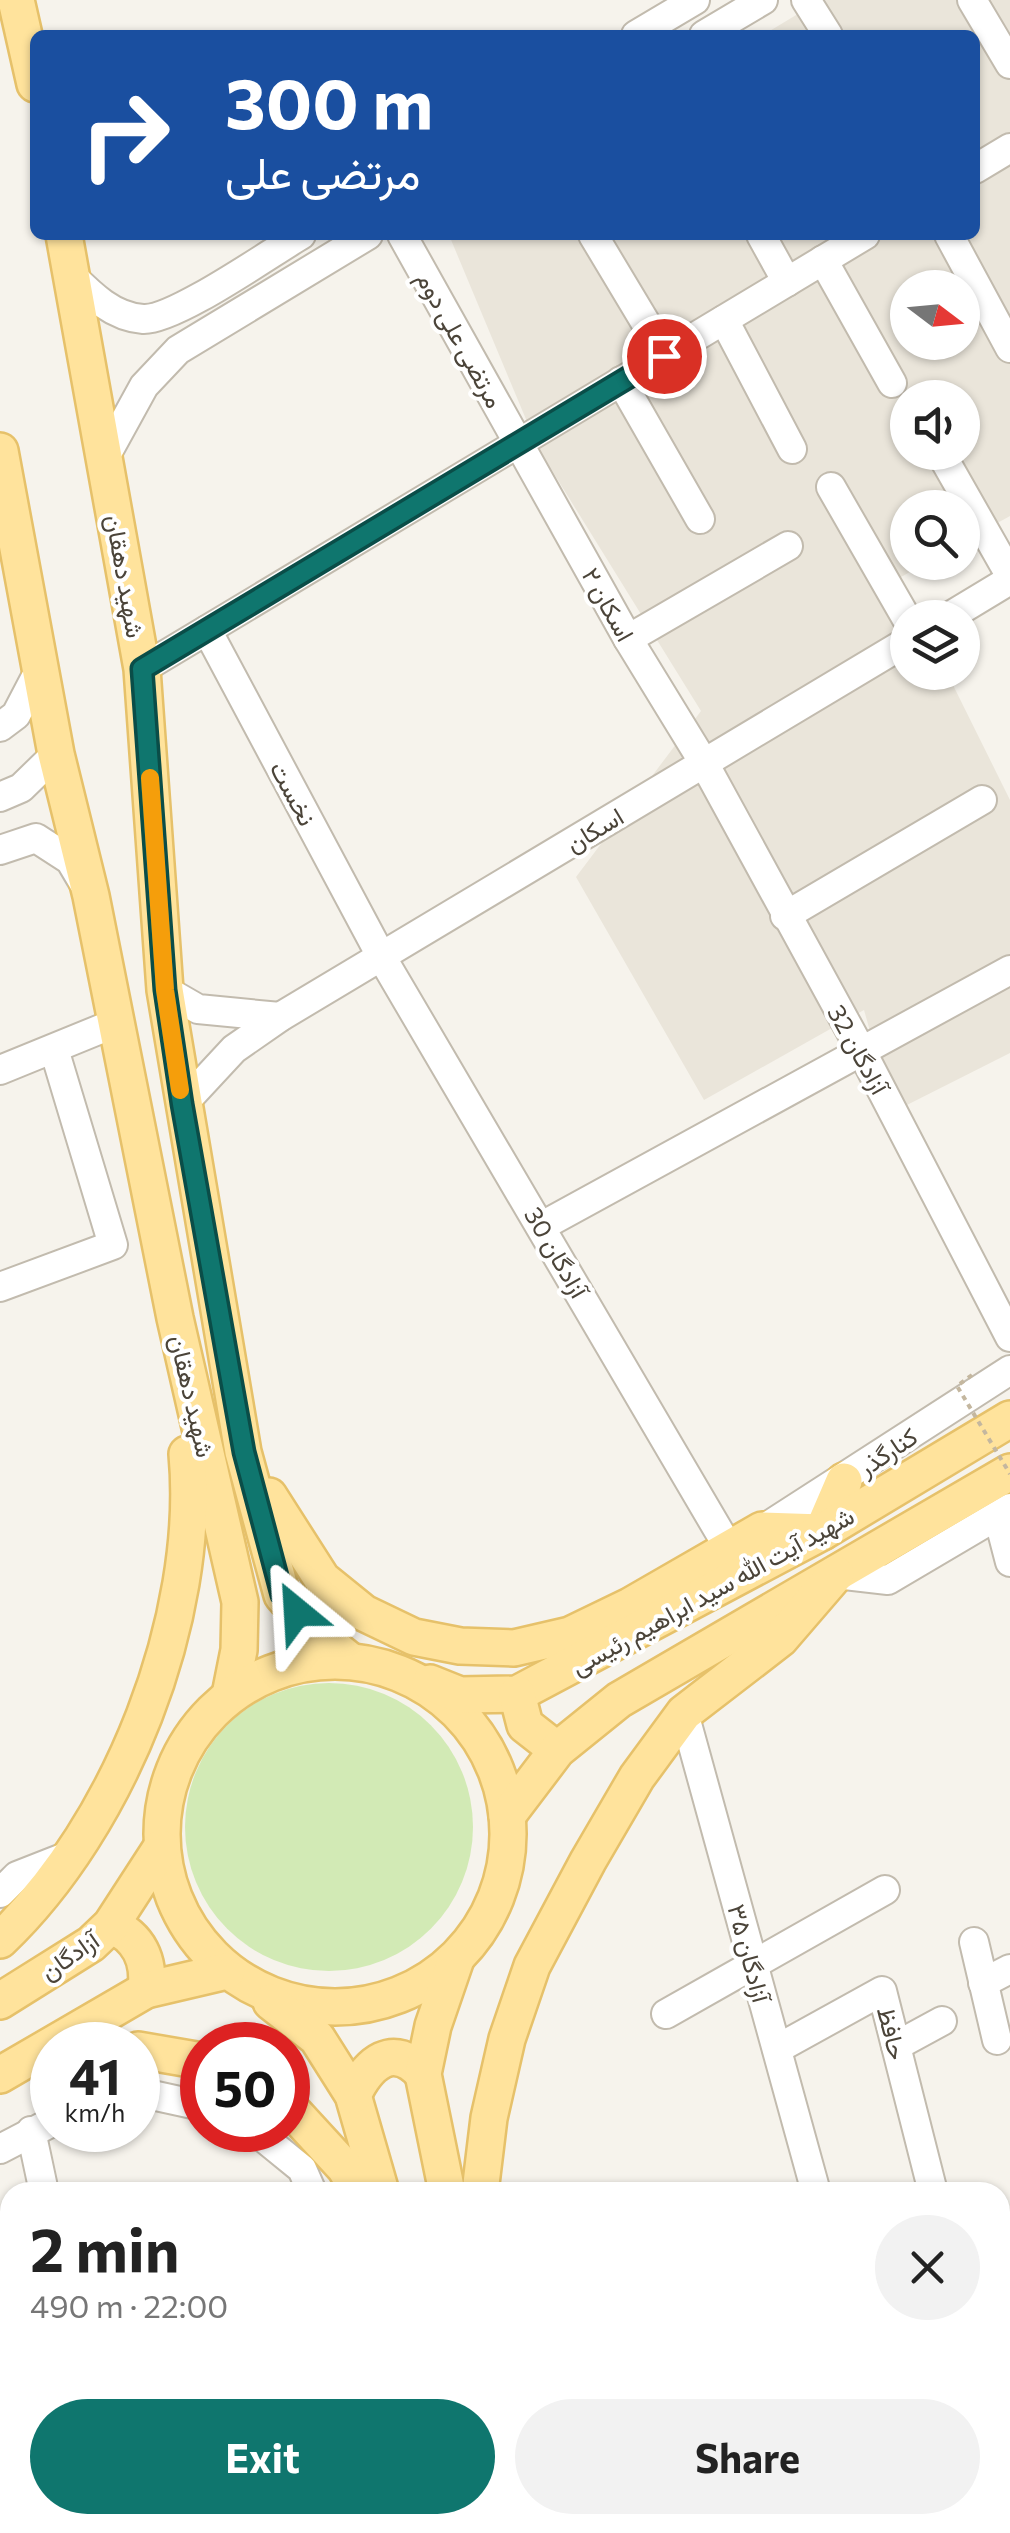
<!DOCTYPE html>
<meta charset="utf-8">
<style>
body{margin:0;font-family:Commissioner,Vazirmatn,sans-serif;background:#f2f2f2;color:#222;height:100vh;display:flex;flex-direction:column;font-size:38px;white-space:nowrap}
*{box-sizing:border-box;margin:0}
p{font-size:32px;color:#767676}
.icon{flex:none;width:55px;height:55px;fill:none;stroke:currentColor;stroke-width:2;stroke-linecap:round;stroke-linejoin:round}
.map{position:relative;flex:1;overflow:hidden}
.panel{position:absolute;left:0px;top:2182px;width:1010px;height:352px;display:flex;flex-direction:column;background:#fff;border-radius:30px 30px 0 0;box-shadow:0 2px 8px #0004}
.panel>*{flex:none}
.top-card{position:absolute;left:30px;top:30px;width:950px;height:210px;border-radius:15px;box-shadow:0 2px 8px #0004;background:#1a4fa0;color:#fff;overflow:hidden}
.needle{width:65px;rotate:106deg}
.buttons{position:absolute;left:890px;top:270px;display:grid;gap:20px}
.buttons a{display:grid;place-items:center;width:90px;height:90px;border-radius:50%;background:#fff;box-shadow:0 2px 8px #0004;font-size:50px}
.speed{position:absolute;left:30px;top:2022px;display:flex;gap:20px;font-size:50px;font-weight:700;text-align:center}
.speed>*{display:grid;place-content:center;width:130px;height:130px;border-radius:50%;background:#fff;box-shadow:0 2px 8px #0004;line-height:1}
.speed small{font-size:25px;font-weight:400}
.speed .limit{border:15px solid #d22;background:#fff;color:#111}
.pin{position:absolute;display:grid;place-items:center;width:85px;height:85px;color:#fff;margin:-42px;border:5px solid #fff;border-radius:50%;box-shadow:0 2px 10px #0007}
.me{position:absolute;width:110px;margin:-55px;rotate:333deg;stroke-linejoin:round;filter:drop-shadow(0 0 8px #0008)}
.turn{display:flex;align-items:center;gap:35px;height:210px;padding:0 30px;font-size:45px}
.turn .icon{width:130px;height:130px;stroke-width:2.5}
.turn b{display:block;font-size:70px;line-height:85px}
.round{display:grid;place-items:center;flex:none;width:105px;height:105px;border-radius:52px;background:#f2f2f2}
.summary{display:flex;align-items:center;justify-content:space-between;height:170px;padding:0 30px}
h1{font-size:60px;font-weight:700;line-height:75px}
.button{display:flex;gap:20px;margin-top:auto;padding:20px 30px}
.button a{flex:1;height:115px;border-radius:60px;background:#0f766e;color:#fff;font-size:40px;font-weight:700;line-height:115px;text-align:center}
.button a+a{background:#f2f2f2;color:#222}
.map>svg:first-child{display:block}
.residential{fill:#eae5da;fill-rule:evenodd}
.green{fill:#d2eab5}
.lines{fill:none;stroke-linecap:round;stroke-linejoin:round}
.minor-casing{stroke:#c2bbae;stroke-width:32}
.major-casing{stroke:#e6c16a;stroke-width:40}
.minor{stroke:#fff;stroke-width:28}
.major{stroke:#ffe39c;stroke-width:35}
.path-bridge{stroke:#c4b79f;stroke-width:4;stroke-dasharray:5 5;stroke-linecap:butt}
.route-casing{stroke:#0a4d48;stroke-width:25}
.route{stroke:#0f766e;stroke-width:18}
.slow{stroke:#f59e0b;stroke-width:18}
.labels{text-anchor:middle;dominant-baseline:central;stroke-width:8;stroke-linejoin:round;paint-order:stroke}
.street-label{font-size:25px;fill:#4b4439;stroke:#fff}
</style>
<div class="map">
<svg width="1010" height="2533" viewBox="0 0 1010 2533">
<rect width="100%" height="100%" fill="#f6f3ec"/>
<g class="residential">
<path d="M 821,0 L 1010,0 L 1010,516 L 963,542 L 962,508 L 908,508 L 908,562 L 926,563 L 901,577 L 920,617 L 908,618 L 908,672 L 947,673 L 1010,800 L 1010,1053 L 893,1112 L 864,1010 L 704,1100 L 576,877 L 701,711 L 538,448 L 449,235 L 975,235 L 975,35 L 763,35 ZM 908,288 L 962,288 L 962,342 L 908,342 ZM 908,398 L 962,398 L 962,452 L 908,452 Z"/>
<path d="M 1010,2294 L 1010,2533 L 603,2533 L 617,2525 L 1000,2525 L 1000,2300 Z"/>
</g>
<circle class="green" cx="329" cy="1827" r="144"/>
<g class="lines">
<g class="minor-casing">
<g id="minor">
<path d="M 806,0 L 828,35"/>
<path d="M 972,0 L 1010,64"/>
<path d="M 636,35 L 695,0"/>
<path d="M 704,35 L 763,0"/>
<path d="M 975,169 L 1010,148"/>
<path d="M 402,235 L 628,639 L 704,763 L 863,1054 L 1010,1337"/>
<path d="M 593,235 L 665,355"/>
<path d="M 761,235 L 787,282"/>
<path d="M 949,235 L 1010,348"/>
<path d="M 823,260 L 892,383"/>
<path d="M 72,276 C 91,295 113,317 143,319 C 174,321 270,253 301,235"/>
<path d="M 724,320 L 792,449"/>
<path d="M 621,381 L 700,519"/>
<path d="M 940,452 L 1010,575"/>
<path d="M 105,457 L 144,386 L 178,350 L 368,235"/>
<path d="M 831,487 L 908,621"/>
<path d="M 947,618 L 1010,580"/>
<path d="M 207,630 L 381,956 L 730,1550"/>
<path d="M 628,639 L 788,546"/>
<path d="M 142,669 L 865,235"/>
<path d="M 0,727 L 16,715 L 39,671"/>
<path d="M 0,797 L 21,788 L 56,754"/>
<path d="M 0,850 L 36,838 L 70,860 L 83,882"/>
<path d="M 785,916 L 982,800"/>
<path d="M 165,990 L 198,1009 L 280,1017"/>
<path d="M 0,1070 L 113,1024"/>
<path d="M 182,1105 L 234,1049 L 280,1017 L 908,641"/>
<path d="M 542,1226 L 1010,970"/>
<path d="M 0,1287 L 113,1245 L 54,1049"/>
<path d="M 998,1516 L 1010,1562"/>
<path d="M 762,1530 L 1010,1370"/>
<path d="M 836,1574 L 888,1580 L 1010,1508"/>
<path d="M 684,1713 L 816,2192"/>
<path d="M 0,1893 L 17,1876 L 73,1854"/>
<path d="M 974,1942 L 997,2040"/>
<path d="M 983,1983 L 1010,1969"/>
<path d="M 666,2014 L 885,1890"/>
<path d="M 896,2046 L 942,2021"/>
<path d="M 777,2049 L 882,1991 L 933,2192"/>
<path d="M 138,2092 L 202,2106"/>
<path d="M 254,2130 L 302,2169 L 312,2192"/>
<path d="M 31,2131 L 44,2192"/>
<path d="M 0,2149 L 52,2122"/>
<path d="M 0,2249 L 10,2244"/>
<path d="M 1004,2273 L 1010,2295"/>
<path d="M 116,2525 L 117,2533"/>
<path d="M 281,2525 L 283,2533"/>
<path d="M 394,2525 L 396,2533"/>
<path d="M 707,2525 L 709,2533"/>
<path d="M 785,2525 L 787,2533"/>
<path d="M 907,2525 L 909,2533"/>
</g>
</g>
<g class="major-casing">
<g id="major">
<path d="M 16,0 L 35,84"/>
<path d="M 64,235 L 142,669 L 165,990 L 243,1452 L 282,1595 L 312,1630 L 349,1660"/>
<path d="M 0,451 L 56,754 L 91,896 L 175,1318 L 240,1602 L 239,1650 L 230,1695"/>
<path d="M 269,1496 L 322,1579 L 364,1613 L 414,1637 L 460,1646 L 514,1648 L 570,1635 L 630,1606 L 762,1530 L 822,1532 L 844,1481"/>
<circle cx="335" cy="1834" r="173"/>
<path d="M 430,1683 L 460,1695 L 517,1694 L 822,1532 L 1010,1419"/>
<path d="M 517,1694 L 525,1725 L 557,1750"/>
<path d="M 507,1816 L 557,1750 L 619,1700 L 1010,1472"/>
<path d="M 111,1925 C 139,1937 150,1960 146,1990"/>
<path d="M 0,1940 C 120,1826 202,1618 187,1454"/>
<path d="M 0,2001 L 91,1944 L 111,1925 L 161,1848"/>
<path d="M 271,2002 L 317,2038 L 353,2095 L 381,2192"/>
<path d="M 138,2050 L 202,2061"/>
<path d="M 0,2075 L 146,1990 L 227,1971"/>
<path d="M 353,2095 C 368,2064 393,2040 423,2074"/>
<path d="M 288,2106 L 345,2168 L 359,2192"/>
<path d="M 447,2192 L 423,2074 L 433,2026 L 456,1959"/>
<path d="M 480,2192 L 489,2118 L 507,2039 L 532,1966 L 588,1861 L 637,1777 L 684,1713 L 780,1639 L 836,1574"/>
<path d="M 445,2525 L 447,2533"/>
<path d="M 476,2525 L 479,2533"/>
<path d="M 533,2525 L 536,2533"/>
</g>
</g>
<use href="#minor" class="minor"/>
<use href="#major" class="major"/>
<path class="path-bridge" d="M 972,1375 L 957,1386 L 1010,1474"/>
</g>
<g class="lines">
<g class="route-casing">
<path id="route" d="M 297,1612 L 282,1595 L 244,1452 L 182,1104 L 165,990 L 142,669 L 664,356"/>
</g>
<use href="#route" class="route"/>
<path class="slow" d="M 150,778 L 165,990 L 180,1090"/>
</g>
<g class="labels">
<g class="street-label">
<text transform="translate(461 339) rotate(61)">مرتضی علی دوم</text>
<text transform="translate(126 576) rotate(80)">شهید دهقان</text>
<text transform="translate(609 604) rotate(61)">اسکان ۲</text>
<text transform="translate(294 793) rotate(62)">نخست</text>
<text transform="translate(594 829) rotate(-31)">اسکان</text>
<text transform="translate(859 1049) rotate(61)">آزادگان 32</text>
<text transform="translate(557 1252) rotate(60)">آزادگان 30</text>
<text transform="translate(193 1396) rotate(77)">شهید دهقان</text>
<text transform="translate(887 1451) rotate(-34)">کنارگذر</text>
<text transform="translate(712 1590) rotate(-29)">شهید آیت الله سید ابراهیم رئیسی</text>
<text transform="translate(750 1953) rotate(75)">آزادگان ۳۵</text>
<text transform="translate(69 1955) rotate(-35)">آزادگان</text>
<text transform="translate(893 2033) rotate(76)">حافظ</text>
</g>
</g>
</svg>
<div class="buttons">
<a><svg class="needle" viewBox="-14 -14 28 28"><path d="M0-13l5 13h-10z" fill="#e53935"/><path d="M0 13l5-13h-10z" fill="#767676"/></svg></a>
<a><svg class="icon" aria-label="sound" viewBox="0 0 24 24"><path d="M4 9h4l5-4v14l-5-4H4zM17 9q2 3 0 6"/></svg></a>
<a><svg class="icon" aria-label="search" viewBox="0 0 24 24"><circle cx="10" cy="10" r="6"/><path d="M15 15l6 6"/></svg></a>
<a><svg class="icon" aria-label="layers" viewBox="0 0 24 24"><path d="M12 4l9 5-9 5-9-5zM3 14l9 5 9-5"/></svg></a>
</div>
<div class="speed"><div>41<small>km/h</small></div><div class="limit">50</div></div>
<div class="pin" style="left:664px;top:356px;background:#d93025"><svg class="icon" aria-label="arrive" viewBox="0 0 24 24"><path d="M6 21V4h12l-3 4 3 4H6"/></svg></div>
<svg class="me" style="left:297px;top:1612px" viewBox="-20 -20 40 40"><path d="M0-17L14 15 0 8-14 15z" fill="#0f766e" stroke="#fff" stroke-width="4"/></svg>
<div class="top-card">
<div class="turn"><svg class="icon" aria-label="right" viewBox="0 0 24 24"><path d="M7 20v-9h11M14 6l5 5-5 5"/></svg><div><b>300 m</b>مرتضی علی</div></div>
</div>
<section class="panel">
<div class="summary"><div><h1>2 min</h1><p>490 m · 22:00</p></div><a class="round"><svg class="icon" aria-label="close" viewBox="0 0 24 24"><path d="M6 6l12 12M18 6L6 18"/></svg></a></div>
<div class="button"><a>Exit</a><a>Share</a></div>
</section>
</div>
